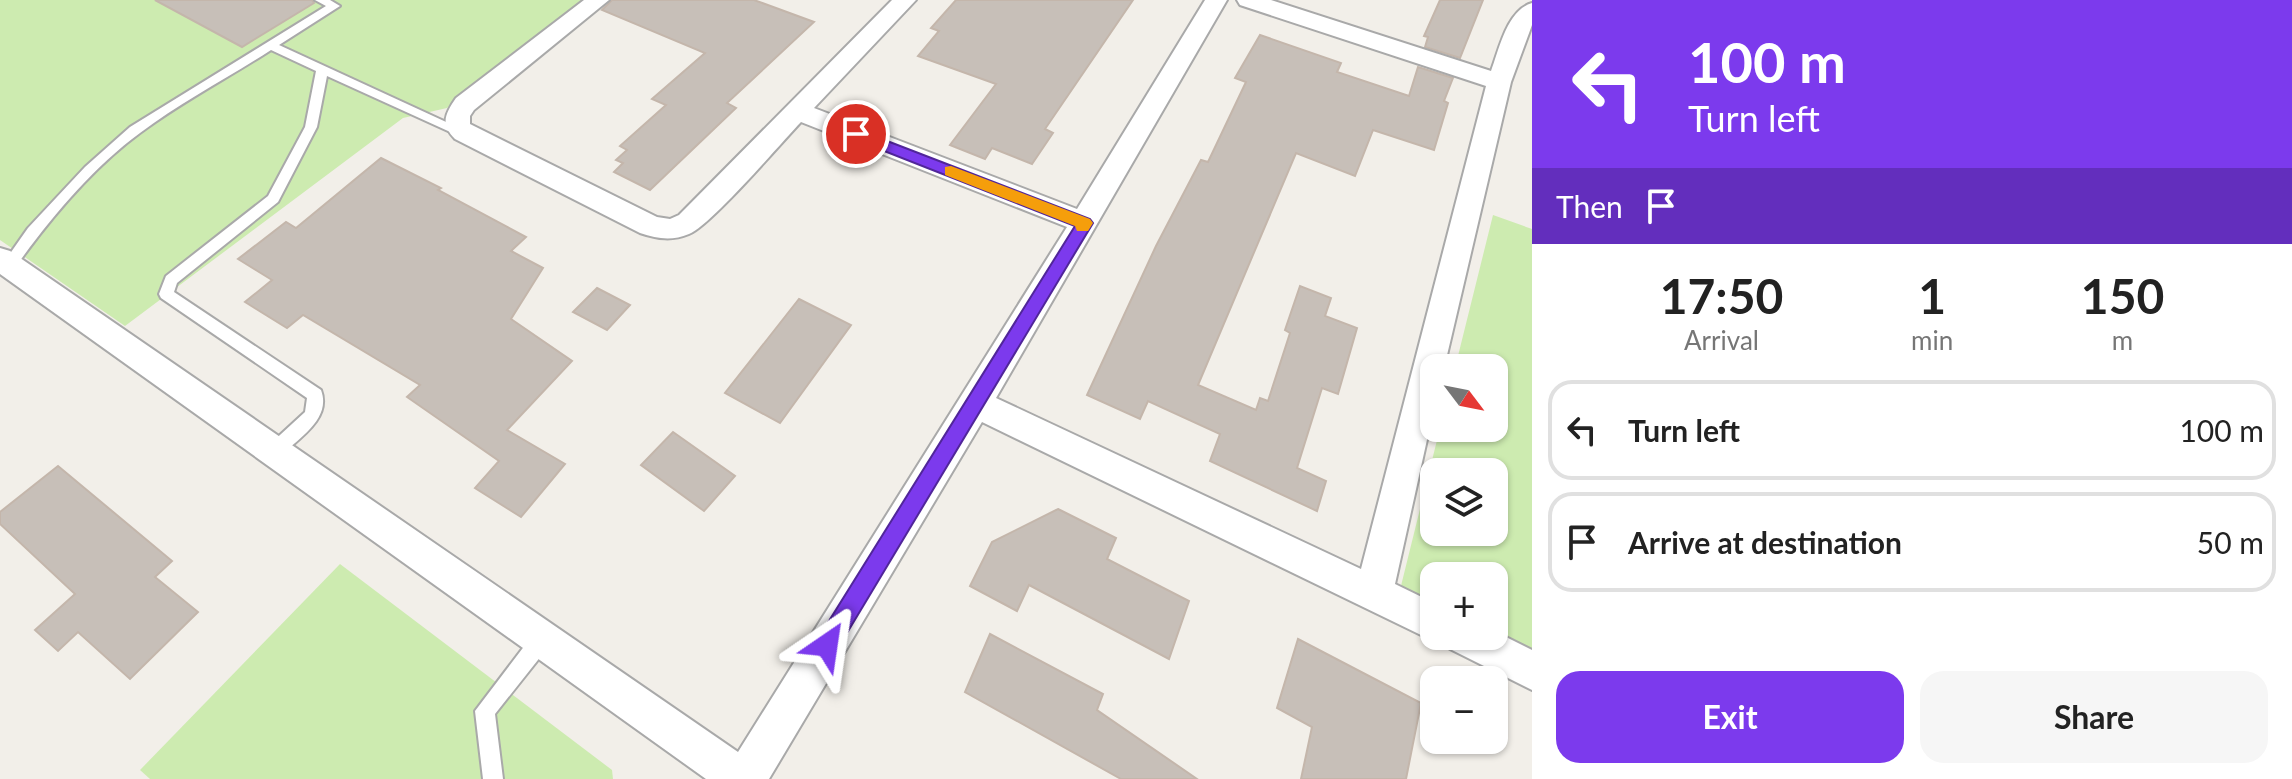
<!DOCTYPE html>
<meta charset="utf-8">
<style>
body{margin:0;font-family:Lato,sans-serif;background:#f6f6f6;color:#222;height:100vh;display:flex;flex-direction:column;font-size:30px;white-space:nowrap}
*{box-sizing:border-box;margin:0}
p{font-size:26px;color:#767676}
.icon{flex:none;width:44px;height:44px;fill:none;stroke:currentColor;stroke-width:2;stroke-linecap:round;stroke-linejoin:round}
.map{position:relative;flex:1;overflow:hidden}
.side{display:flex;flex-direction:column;background:#fff;width:760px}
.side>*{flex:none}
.banner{background:#7c3aed;color:#fff;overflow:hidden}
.needle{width:52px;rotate:122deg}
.fabs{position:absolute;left:1420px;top:354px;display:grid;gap:16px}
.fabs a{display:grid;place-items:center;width:88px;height:88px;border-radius:16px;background:#fff;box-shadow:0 2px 6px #0004;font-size:40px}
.pin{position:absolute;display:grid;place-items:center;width:68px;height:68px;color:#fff;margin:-34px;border:4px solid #fff;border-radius:50%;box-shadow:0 2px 8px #0007}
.me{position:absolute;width:88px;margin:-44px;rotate:32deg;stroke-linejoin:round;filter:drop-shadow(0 0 6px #0008)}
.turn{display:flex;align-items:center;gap:28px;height:168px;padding:0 24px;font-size:36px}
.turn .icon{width:104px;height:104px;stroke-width:2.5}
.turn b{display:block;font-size:56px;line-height:68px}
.then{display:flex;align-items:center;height:76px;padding:0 24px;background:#0003;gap:16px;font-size:30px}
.eta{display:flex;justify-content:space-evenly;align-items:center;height:136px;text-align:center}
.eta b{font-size:48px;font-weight:700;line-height:56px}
.action{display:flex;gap:16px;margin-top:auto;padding:16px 24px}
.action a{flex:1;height:92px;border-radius:24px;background:#7c3aed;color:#fff;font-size:32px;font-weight:700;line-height:92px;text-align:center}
.action a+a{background:#f6f6f6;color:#222}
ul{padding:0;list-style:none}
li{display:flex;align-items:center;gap:24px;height:100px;margin:0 16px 12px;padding:0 8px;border:4px solid #e0e0e0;border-radius:24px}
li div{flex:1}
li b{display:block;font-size:30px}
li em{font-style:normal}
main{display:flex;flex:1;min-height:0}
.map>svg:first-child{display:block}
.grass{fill:#cdebb0;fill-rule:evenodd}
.building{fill:#c7bfb8;stroke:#c4b6ab;stroke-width:2}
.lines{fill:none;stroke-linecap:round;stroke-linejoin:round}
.service-casing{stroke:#a9a9a9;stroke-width:4}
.minor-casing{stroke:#a9a9a9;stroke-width:4}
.service{fill:#fff;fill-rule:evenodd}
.minor{fill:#fff;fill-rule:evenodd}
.route{fill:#7c3aed;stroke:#51269a;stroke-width:2}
.slow{fill:#f59e0b}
</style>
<main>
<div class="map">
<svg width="1532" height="779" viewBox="0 0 1532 779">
<rect width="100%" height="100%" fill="#f2efe9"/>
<g class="grass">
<path d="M 0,0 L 585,0 L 447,108 L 403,118 L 125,326 L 0,240 Z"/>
<path d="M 1493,215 L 1532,229 L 1532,659 L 1494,636 L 1494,576 L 1434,576 L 1434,611 L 1399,594 L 1440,428 L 1494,428 L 1494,368 L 1455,368 ZM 1434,472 L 1494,472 L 1494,532 L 1434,532 Z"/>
<path d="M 340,564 L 612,770 L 613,779 L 150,779 L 140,770 Z"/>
</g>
<g class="building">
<path d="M 155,0 L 312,0 L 314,3 L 242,47 Z"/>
<path d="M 612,0 L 754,0 L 814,22 L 727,103 L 736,108 L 650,190 L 614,172 L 623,163 L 616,160 L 627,150 L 620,146 L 666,105 L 652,99 L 705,53 L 602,10 Z"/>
<path d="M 956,0 L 1133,0 L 1045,129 L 1053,133 L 1032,164 L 992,148 L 985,159 L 950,145 L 996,84 L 918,56 L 939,31 L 931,28 Z"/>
<path d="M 1440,0 L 1483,0 L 1460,58 L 1425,47 L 1428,37 L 1424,36 Z"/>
<path d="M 1260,35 L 1341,63 L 1337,72 L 1409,96 L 1418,67 L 1453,78 L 1444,101 L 1448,103 L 1434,150 L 1373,130 L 1355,176 L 1296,153 L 1198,385 L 1256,410 L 1260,398 L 1268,401 L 1290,333 L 1285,330 L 1300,286 L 1331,298 L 1325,316 L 1357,328 L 1338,394 L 1322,388 L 1297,468 L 1326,481 L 1317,511 L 1210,461 L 1220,434 L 1148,401 L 1140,419 L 1087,395 L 1156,246 L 1201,160 L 1208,162 L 1246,82 L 1235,78 Z"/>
<path d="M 381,158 L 441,188 L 438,190 L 526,237 L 511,251 L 543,268 L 511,319 L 572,361 L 507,430 L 565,464 L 521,517 L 475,488 L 499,461 L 407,397 L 420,385 L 303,315 L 287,328 L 245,302 L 272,280 L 238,259 L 286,222 L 296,228 Z"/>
<path d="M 597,288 L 630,305 L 607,330 L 573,312 Z"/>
<path d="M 799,299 L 851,325 L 780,423 L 725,393 Z"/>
<path d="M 673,432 L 735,476 L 704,511 L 641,465 Z"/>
<path d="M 58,466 L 172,561 L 155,577 L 198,612 L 130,679 L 78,632 L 58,651 L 35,630 L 75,594 L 0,524 L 0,512 Z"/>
<path d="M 1058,509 L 1116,538 L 1107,559 L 1189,601 L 1169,659 L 1029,585 L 1017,611 L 970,586 L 992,542 Z"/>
<path d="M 990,634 L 1103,694 L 1097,710 L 1197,779 L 1121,779 L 965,692 Z"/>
<path d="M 1298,639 L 1421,703 L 1406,779 L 1301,779 L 1312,727 L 1277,708 Z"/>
</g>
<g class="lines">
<g class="service-casing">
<g id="service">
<path d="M 315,0 L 330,0 L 340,6 L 279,45 L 470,133 L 469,136 L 459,136 L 327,76 L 317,127 L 278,202 L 177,283 L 174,292 L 321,390 C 332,419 298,439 280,456 L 274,458 L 268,456 L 266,451 L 268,446 L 305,412 L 307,398 L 161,298 L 159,294 L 166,276 L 268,196 L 305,127 L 316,71 L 271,50 C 228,78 181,102 140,133 C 91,169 49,220 14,269 L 4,269 L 2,265 L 28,228 L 85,167 L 130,127 L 326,6 Z"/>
<path d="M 542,629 L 549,632 L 552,639 L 549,646 L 495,714 L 503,779 L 483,779 L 475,711 L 535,632 Z"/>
</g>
</g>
<g class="minor-casing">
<path id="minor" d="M 584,0 L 609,0 L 474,110 L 470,116 L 470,124 L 657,217 L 670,219 L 679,215 L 892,0 L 916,0 L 814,108 L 1077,209 L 1205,0 L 1227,0 L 996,398 L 1361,569 L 1486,86 L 1240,5 L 1237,0 L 1271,0 L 1491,71 C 1499,50 1507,10 1532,3 L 1532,25 L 1511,82 L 1444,368 L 1434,368 L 1434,408 L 1395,584 L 1434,603 L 1434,636 L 1494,636 L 1494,631 L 1532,650 L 1532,690 L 1450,649 L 1444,637 L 1434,641 L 1421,635 L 982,422 L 769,779 L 706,779 L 0,274 L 0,248 L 10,251 L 738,752 L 1067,227 L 801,122 C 781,143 710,226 689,234 C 672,241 658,239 640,233 L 455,139 C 440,124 445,114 456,98 Z"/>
</g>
<use href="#service" class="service"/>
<use href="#minor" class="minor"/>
</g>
<path class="route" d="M 856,129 L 1090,219 L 1093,223 L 835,653 L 827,656 L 819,653 L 816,645 L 819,637 L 1075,226 L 851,138 L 849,134 Z"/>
<path class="slow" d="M 951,166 L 1090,219 L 1093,223 L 1088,231 L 1077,231 L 1075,226 L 945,175 L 945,167 Z"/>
</svg>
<div class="fabs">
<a><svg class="needle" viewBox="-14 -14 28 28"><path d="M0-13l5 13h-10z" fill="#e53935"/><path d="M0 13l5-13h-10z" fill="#767676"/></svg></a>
<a><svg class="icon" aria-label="layers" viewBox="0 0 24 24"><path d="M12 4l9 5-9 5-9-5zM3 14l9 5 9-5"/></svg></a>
<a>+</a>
<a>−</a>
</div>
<div class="pin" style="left:856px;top:134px;background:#d93025"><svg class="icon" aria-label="arrive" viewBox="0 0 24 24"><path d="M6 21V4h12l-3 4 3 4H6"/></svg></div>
<svg class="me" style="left:827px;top:645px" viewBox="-20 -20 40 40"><path d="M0-17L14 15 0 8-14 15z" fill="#7c3aed" stroke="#fff" stroke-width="4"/></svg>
</div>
<section class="side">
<div class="banner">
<div class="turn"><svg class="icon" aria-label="left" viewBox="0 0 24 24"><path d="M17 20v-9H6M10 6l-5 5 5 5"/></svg><div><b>100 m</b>Turn left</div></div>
<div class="then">Then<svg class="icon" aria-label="arrive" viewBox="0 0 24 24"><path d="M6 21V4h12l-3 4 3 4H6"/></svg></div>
</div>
<div class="eta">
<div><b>17:50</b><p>Arrival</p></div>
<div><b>1</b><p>min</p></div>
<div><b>150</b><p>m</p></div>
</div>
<ul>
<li><svg class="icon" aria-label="left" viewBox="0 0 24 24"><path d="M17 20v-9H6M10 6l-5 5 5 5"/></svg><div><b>Turn left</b></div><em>100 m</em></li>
<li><svg class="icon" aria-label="arrive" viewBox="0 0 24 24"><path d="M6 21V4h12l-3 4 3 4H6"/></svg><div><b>Arrive at destination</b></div><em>50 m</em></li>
</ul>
<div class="action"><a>Exit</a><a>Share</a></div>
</section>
</main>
